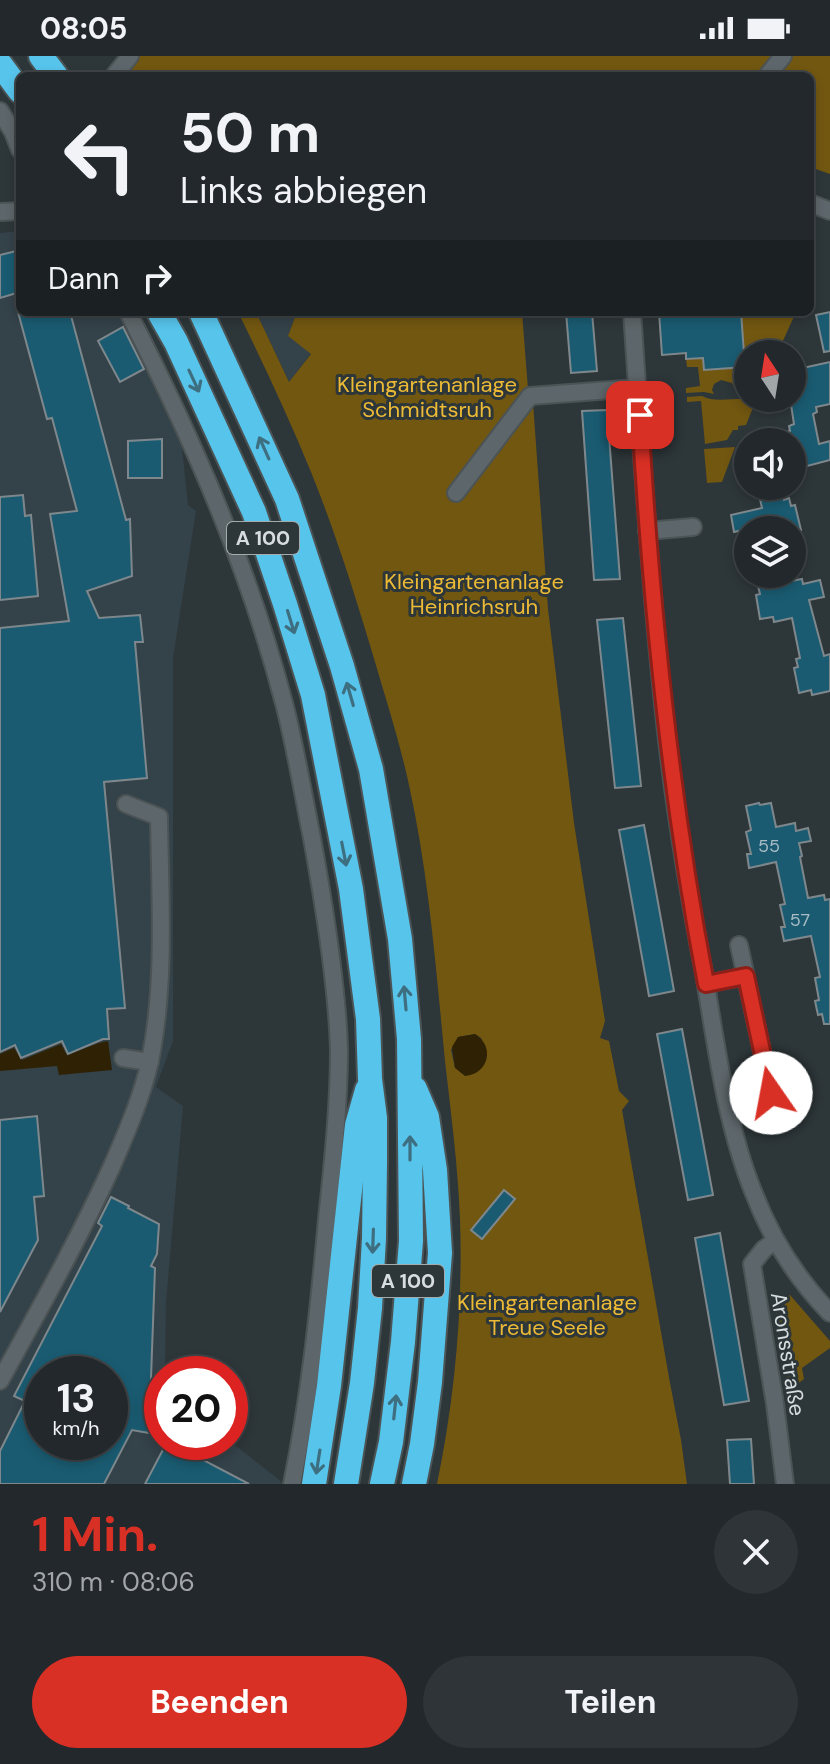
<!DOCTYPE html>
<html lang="de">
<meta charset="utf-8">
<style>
body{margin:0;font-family:"DM Sans",sans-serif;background:#2e3437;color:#f1f3f6;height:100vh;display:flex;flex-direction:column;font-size:30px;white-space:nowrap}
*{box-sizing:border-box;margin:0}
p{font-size:26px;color:#a2a6a9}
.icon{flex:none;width:44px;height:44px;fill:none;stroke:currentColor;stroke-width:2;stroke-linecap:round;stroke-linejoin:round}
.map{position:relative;height:1428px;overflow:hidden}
.details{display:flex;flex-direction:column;background:#22282b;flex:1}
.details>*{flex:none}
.banner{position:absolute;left:16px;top:16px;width:798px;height:244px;border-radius:12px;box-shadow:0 4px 12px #0003,0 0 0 2px #3f4447;background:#22282b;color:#f1f3f6;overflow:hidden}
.needle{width:52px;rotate:348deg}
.fabs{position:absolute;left:734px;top:284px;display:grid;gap:16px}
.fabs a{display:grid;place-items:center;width:72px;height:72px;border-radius:50%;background:#22282b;box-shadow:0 4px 12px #0003,0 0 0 2px #3f4447;font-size:40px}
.speed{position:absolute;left:24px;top:1300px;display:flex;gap:16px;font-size:40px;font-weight:700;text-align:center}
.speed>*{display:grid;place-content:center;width:104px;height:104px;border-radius:50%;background:#22282b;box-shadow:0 4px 12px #0003,0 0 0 2px #3f4447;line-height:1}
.speed small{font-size:20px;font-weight:400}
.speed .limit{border:12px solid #d22;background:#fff;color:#111}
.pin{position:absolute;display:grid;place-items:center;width:68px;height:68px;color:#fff;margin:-34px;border-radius:16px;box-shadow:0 4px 12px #0006}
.me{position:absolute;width:88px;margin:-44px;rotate:348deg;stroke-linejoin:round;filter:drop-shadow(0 0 6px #0008)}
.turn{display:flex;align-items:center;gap:28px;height:168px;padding:0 32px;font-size:36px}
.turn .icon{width:104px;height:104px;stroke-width:2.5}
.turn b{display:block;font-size:56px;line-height:68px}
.then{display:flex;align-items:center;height:76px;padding:0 32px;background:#0003;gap:16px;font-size:30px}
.round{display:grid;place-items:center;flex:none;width:84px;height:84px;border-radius:42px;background:#2e3437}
.head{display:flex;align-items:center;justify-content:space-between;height:136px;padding:0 32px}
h1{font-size:48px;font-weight:700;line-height:60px;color:#d93025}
.button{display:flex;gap:16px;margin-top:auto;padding:16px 32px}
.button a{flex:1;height:92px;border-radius:48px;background:#d93025;color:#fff;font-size:32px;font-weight:700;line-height:92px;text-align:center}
.button a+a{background:#2e3437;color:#f1f3f6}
.status{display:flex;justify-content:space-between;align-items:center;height:56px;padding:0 40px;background:#22282b;direction:ltr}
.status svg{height:22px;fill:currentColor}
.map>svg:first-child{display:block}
.built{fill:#344249;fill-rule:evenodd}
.green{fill:#725711;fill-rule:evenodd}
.water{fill:#2f2204}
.building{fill:#1a5b71;stroke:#7e888c;stroke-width:2;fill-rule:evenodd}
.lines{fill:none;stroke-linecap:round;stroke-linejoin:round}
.minor-casing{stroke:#4b5355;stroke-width:20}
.highway-casing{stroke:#4b5355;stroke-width:28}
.minor{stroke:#5d666a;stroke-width:16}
.highway{stroke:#57c4eb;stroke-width:24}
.oneway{stroke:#3e6f80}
.route-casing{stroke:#8d1f18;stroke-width:20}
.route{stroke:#d93025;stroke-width:14}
.labels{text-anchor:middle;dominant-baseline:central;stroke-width:6;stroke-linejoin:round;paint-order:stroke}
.number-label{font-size:18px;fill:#a8bcc4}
.shield{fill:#2d3639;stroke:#a4abad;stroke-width:2}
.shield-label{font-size:20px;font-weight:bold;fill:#d7dddf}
.park-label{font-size:22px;fill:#edba36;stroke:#2d3639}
.street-label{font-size:22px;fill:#d7dddf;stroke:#2d3639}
</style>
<div class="status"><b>08:05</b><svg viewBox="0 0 49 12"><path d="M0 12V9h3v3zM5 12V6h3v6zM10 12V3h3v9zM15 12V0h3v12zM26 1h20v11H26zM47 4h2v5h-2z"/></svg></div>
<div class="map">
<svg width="830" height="1428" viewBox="0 0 830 1428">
<rect width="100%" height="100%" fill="#2d3639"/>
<g class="built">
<path d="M 20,175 L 20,256 L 120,256 L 123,258 L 181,382 L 188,449 L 196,455 L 173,602 L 173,985 L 156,1031 L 183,1050 L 166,1247 L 165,1318 L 162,1318 L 162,1386 L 230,1385 L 282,1426 L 281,1428 L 0,1428 L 0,177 ZM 42,1318 L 110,1318 L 110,1386 L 42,1386 Z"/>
<path d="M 256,256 L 297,256 L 288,280 L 311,297 L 289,326 Z"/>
</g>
<g class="green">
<path d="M 137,0 L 830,0 L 830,118 L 810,111 L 810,20 L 121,20 Z"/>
<path d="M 238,256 L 256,256 L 289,326 L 311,298 L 288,280 L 297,256 L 522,256 L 528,333 L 533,347 L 548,553 L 574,767 L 605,965 L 600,982 L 609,985 L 619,1035 L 629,1045 L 622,1054 L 670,1327 L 681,1384 L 687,1428 L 437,1428 C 455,1341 463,1252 460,1163 C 458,1110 451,1058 445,1005 C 436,913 429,820 409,729 C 400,687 387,647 375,606 C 356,542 336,478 311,416 C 289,362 264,309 238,256 ZM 475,978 L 481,982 L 487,996 L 455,1012 L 451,994 L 458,981 Z"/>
<path d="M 741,256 L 796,256 L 777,298 L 748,298 L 748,330 L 736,335 L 732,327 L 721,324 L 714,328 L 712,334 L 714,338 L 704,336 L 686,337 L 686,332 L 700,330 L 698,311 L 687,311 L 686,303 L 703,302 L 704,314 L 745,311 Z"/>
<path d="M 702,340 C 716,348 739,340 756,344 L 746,369 L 738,370 L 738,374 L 733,374 L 727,384 L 705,388 L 701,345 L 687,346 L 687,341 Z"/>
<path d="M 735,391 L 722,426 L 707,427 L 704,393 Z"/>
<path d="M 790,1239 L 830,1285 L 830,1292 L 802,1312 L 804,1323 L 788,1335 L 774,1245 Z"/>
</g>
<g class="water">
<path d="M 475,978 C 495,990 489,1018 465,1020 L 455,1012 L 452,991 L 458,981 Z"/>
<path d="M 108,985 L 112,1014 L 59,1019 L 57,1010 L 0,1015 L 0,998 L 14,992 L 22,1004 L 61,988 L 67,999 L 99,987 Z"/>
</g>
<g class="building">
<path d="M 20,194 L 20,236 L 0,242 L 0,199 Z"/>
<path d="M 18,256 L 70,256 L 126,464 L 130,463 L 132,520 L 87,535 L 99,562 L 140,559 L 143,586 L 135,586 L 147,722 L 104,726 L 125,952 L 107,953 L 109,983 L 103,983 L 68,998 L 62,985 L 21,1002 L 15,989 L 0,996 L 0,572 L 69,565 L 50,458 L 77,455 L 52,362 L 47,363 Z"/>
<path d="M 566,256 L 592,256 L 597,315 L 571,317 Z"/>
<path d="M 659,256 L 741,256 L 745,311 L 704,314 L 703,302 L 686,303 L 686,297 L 662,299 Z"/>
<path d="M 830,256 L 830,295 L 824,296 L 816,259 Z"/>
<path d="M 123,271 L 144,313 L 120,326 L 98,285 Z"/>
<path d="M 830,306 L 830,348 L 816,351 L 817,356 L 813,358 L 819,388 L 830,385 L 830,404 L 792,414 L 792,386 L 766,386 L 765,380 L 790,375 L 789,370 L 794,368 L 790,342 L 792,342 L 792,319 L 799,317 L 798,313 Z"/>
<path d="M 607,354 L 620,523 L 594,524 L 582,355 Z"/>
<path d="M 162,383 L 162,422 L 128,422 L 128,385 Z"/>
<path d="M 757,430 L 781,430 L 784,444 L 789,442 L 791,450 L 795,449 L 801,474 L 743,474 L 734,476 L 731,459 L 762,452 Z"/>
<path d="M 23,439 L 25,460 L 31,459 L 38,540 L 0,544 L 0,441 Z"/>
<path d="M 760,518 L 784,518 L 785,526 L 802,523 L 803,528 L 820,524 L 824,541 L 809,544 L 824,600 L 830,598 L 830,635 L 812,639 L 811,634 L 799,637 L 794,612 L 798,611 L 796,603 L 800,602 L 792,562 L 774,566 L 773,561 L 760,563 L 756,539 L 760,538 L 758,530 L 762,529 Z"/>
<path d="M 623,562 L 641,730 L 615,732 L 597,564 Z"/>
<path d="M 759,747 L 760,749 L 771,747 L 776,771 L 795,767 L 796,775 L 808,772 L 811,785 L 799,787 L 802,800 L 800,801 L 808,842 L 824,839 L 825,844 L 830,843 L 830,968 L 824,968 L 822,958 L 818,959 L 815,945 L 819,944 L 815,922 L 820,921 L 811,880 L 784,885 L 781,871 L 785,871 L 780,849 L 785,848 L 776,806 L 749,812 L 747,798 L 751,798 L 746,776 L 751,774 L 746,750 Z"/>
<path d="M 644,769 L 674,935 L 649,940 L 619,774 Z"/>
<path d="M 682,973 L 713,1139 L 688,1144 L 657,978 Z"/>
<path d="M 37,1060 L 44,1140 L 34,1141 L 38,1184 L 0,1256 L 0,1064 Z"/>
<path d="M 504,1134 L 515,1143 L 482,1183 L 471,1174 Z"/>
<path d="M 111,1141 L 129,1150 L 128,1152 L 159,1168 L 157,1198 L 151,1210 L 155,1212 L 149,1377 L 132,1374 L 104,1428 L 0,1428 L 0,1395 L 25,1345 L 14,1340 L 102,1170 L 98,1167 ZM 42,1318 L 110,1318 L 110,1386 L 42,1386 Z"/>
<path d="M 720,1177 L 749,1345 L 724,1349 L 695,1182 Z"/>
<path d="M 751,1383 L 754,1428 L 730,1428 L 727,1384 Z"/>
<path d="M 167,1386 L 169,1386 L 249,1428 L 145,1428 Z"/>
</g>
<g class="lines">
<g class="minor-casing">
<g id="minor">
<path d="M 114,20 L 130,0"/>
<path d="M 767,20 L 783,0"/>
<path d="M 0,55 L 13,76 L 20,94"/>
<path d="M 810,147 L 830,155"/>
<path d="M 0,156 L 20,155"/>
<path d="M 128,256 C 193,384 249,511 285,651 C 296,694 303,738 312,782 C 324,848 337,926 339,993 C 339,1050 333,1107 327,1163 C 319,1253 310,1339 292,1428"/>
<path d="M 632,256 C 642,399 651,542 667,684 C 676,762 689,840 704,917 C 716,988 726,1068 753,1135 C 770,1180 796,1222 830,1257"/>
<path d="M 456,437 L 530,340 L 638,332"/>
<path d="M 647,475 L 693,471"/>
<path d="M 739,889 L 771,1037"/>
<path d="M 706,928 L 746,920"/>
<path d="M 123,1002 L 150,1006"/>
<path d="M 775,1185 L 764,1193 L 752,1208 L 775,1348 L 785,1428"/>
<path d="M 0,1325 C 39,1254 79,1183 113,1108 C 127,1075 142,1041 150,1005 C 166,926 160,842 159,761 L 126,748"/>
</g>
</g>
<g class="highway-casing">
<g id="highway">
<path d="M 41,0 L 56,20"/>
<path d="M 0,8 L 20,35"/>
<path d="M 159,256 L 176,286 L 254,456 L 285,548 L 313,639 L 351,833 L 368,963 L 370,1023 L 375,1062 L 375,1107 L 374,1182 L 370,1252 L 362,1327 L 346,1428"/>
<path d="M 201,256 L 287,443 L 342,610 L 371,713 L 400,883 L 409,983 L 411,1185 L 403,1286 L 391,1386 L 382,1428"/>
<path d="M 314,1428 L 329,1330 L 357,1069 L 367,1034"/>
<path d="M 414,1428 L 422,1388 L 430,1326 L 440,1197 L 435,1114 L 427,1061 L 415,1033"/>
</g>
</g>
<use href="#minor" class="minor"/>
<use href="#highway" class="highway"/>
</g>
<defs><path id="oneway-shaft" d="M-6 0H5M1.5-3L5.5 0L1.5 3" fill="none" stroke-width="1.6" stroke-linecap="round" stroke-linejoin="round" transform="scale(2)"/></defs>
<g class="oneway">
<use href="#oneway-shaft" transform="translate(194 325) rotate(65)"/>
<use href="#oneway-shaft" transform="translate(264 392) rotate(-114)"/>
<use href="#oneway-shaft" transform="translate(291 566) rotate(73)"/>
<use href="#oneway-shaft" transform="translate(350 638) rotate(-106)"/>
<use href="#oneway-shaft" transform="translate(344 798) rotate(79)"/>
<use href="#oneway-shaft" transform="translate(405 942) rotate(-95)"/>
<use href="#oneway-shaft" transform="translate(410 1092) rotate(-90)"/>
<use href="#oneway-shaft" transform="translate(373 1185) rotate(92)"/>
<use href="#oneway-shaft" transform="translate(395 1351) rotate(-84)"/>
<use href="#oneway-shaft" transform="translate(318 1406) rotate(99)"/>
</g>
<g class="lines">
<g class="route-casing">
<path id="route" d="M 640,359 C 651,550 670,740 706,928 L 746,920 L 771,1037"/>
</g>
<use href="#route" class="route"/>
</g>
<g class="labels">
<g class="number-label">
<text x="769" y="790">55</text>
<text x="800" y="864">57</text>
</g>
<g class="shield">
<rect x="227" y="466" width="72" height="32" rx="6"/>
<rect x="372" y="1209" width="72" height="32" rx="6"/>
</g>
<g class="shield-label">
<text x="263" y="482">A 100</text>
<text x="408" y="1225">A 100</text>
</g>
<g class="park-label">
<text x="427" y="328">Kleingartenanlage<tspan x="427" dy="25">Schmidtsruh</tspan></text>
<text x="474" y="525">Kleingartenanlage<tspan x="474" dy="25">Heinrichsruh</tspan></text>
<text x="547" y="1246">Kleingartenanlage<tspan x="547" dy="25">Treue Seele</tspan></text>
</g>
<g class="street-label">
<text transform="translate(788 1298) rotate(81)">Aronsstraße</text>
</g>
</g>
</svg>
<div class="fabs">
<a><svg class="needle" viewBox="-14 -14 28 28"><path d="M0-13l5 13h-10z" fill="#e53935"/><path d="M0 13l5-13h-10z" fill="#a2a6a9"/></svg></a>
<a><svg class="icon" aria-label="sound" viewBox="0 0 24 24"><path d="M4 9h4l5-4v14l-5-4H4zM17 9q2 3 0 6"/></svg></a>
<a><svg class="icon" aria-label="layers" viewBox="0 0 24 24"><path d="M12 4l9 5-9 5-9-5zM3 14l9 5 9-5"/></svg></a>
</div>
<div class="speed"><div>13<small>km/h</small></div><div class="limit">20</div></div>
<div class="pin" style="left:640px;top:359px;background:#d93025"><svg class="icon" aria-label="arrive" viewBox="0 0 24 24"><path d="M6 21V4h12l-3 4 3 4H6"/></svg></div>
<svg class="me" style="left:771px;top:1037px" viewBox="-20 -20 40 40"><circle r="19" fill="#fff"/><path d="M0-13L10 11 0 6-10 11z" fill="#d93025"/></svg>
<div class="banner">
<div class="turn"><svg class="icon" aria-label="left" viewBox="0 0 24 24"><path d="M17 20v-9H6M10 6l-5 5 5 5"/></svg><div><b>50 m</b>Links abbiegen</div></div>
<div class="then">Dann<svg class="icon" aria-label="right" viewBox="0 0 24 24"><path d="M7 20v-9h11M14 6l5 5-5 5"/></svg></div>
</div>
</div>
<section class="details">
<div class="head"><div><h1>1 Min.</h1><p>310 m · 08:06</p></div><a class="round"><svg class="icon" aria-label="close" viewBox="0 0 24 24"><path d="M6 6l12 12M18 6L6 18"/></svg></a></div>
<div class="button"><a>Beenden</a><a>Teilen</a></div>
</section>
